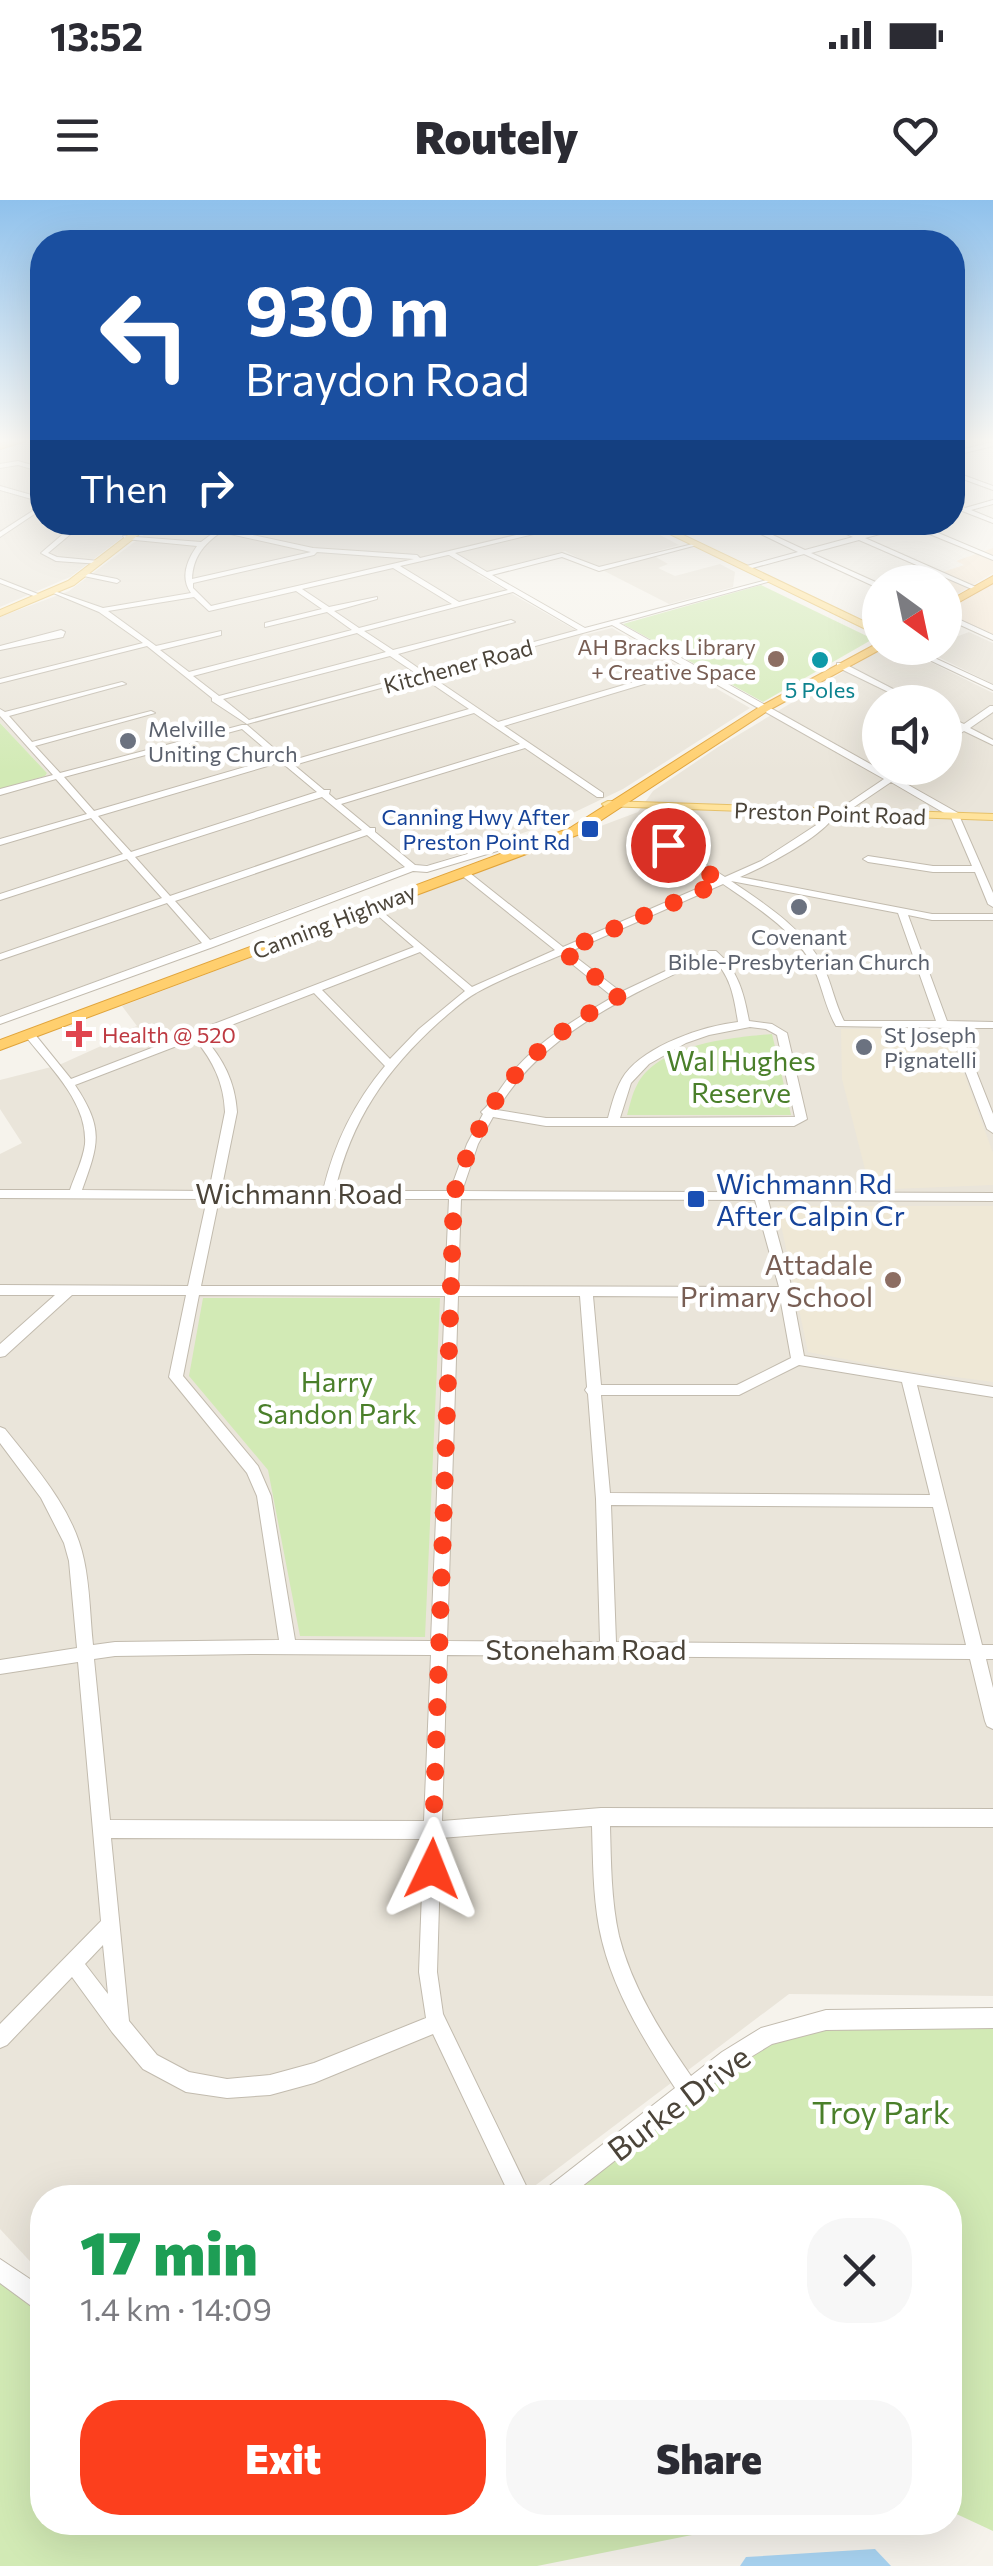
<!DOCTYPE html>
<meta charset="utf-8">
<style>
body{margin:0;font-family:Commissioner,sans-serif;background:#f7f7f7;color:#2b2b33;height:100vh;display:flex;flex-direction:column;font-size:38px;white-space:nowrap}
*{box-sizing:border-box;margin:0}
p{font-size:32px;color:#7c7c81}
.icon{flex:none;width:55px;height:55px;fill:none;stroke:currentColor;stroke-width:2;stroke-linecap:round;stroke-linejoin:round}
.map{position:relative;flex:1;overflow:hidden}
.side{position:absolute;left:30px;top:1985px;width:932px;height:350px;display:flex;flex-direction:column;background:#fff;border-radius:40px;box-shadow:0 10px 40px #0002}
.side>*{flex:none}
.hud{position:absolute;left:30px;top:30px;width:935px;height:305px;border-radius:40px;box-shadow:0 10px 40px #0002;background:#1a4fa0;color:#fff;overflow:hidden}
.needle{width:65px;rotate:147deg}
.fabs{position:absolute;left:862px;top:365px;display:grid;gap:20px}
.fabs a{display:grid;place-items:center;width:100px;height:100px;border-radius:50%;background:#fff;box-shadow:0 10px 40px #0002;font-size:50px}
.pin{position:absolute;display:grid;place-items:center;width:85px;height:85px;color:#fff;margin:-42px;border:5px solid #fff;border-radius:50%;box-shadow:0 2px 10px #0007}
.me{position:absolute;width:110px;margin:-55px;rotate:2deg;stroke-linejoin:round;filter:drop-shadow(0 0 8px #0008)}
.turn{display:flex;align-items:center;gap:35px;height:210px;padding:0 50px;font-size:45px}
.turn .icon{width:130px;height:130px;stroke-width:2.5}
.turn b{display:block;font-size:70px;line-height:85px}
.then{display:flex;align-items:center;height:95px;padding:0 50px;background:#0003;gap:20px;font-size:38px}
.round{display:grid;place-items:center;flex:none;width:105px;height:105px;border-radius:40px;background:#f7f7f7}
.overview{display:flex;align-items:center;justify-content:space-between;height:170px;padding:0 50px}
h1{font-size:60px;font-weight:800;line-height:75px;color:#1e9e55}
.cta{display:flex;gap:20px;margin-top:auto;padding:20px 50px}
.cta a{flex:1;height:115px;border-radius:40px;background:#fc3f1d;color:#fff;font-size:40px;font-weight:800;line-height:115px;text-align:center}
.cta a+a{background:#f7f7f7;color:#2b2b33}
.status{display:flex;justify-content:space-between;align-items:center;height:70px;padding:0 50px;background:#fff;direction:ltr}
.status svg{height:28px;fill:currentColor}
header{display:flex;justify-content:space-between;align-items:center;height:130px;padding:0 50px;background:#fff;font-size:45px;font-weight:800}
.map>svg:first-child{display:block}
.residential{fill:#eae5da;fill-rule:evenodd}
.commercial{fill:#f7ead8}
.education{fill:#efe8d6}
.green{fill:#d2eab5}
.water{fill:#a9d4f2}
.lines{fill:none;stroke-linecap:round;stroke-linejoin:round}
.minor-casing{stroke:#c2bbae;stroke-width:2}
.major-casing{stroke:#e6c16a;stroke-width:2}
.highway-casing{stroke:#e0a43c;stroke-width:2}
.minor{fill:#fff;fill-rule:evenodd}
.major{fill:#ffe39c;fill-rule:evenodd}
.highway{fill:#ffcf6e;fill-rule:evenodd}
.route{stroke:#fc3f1d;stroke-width:18;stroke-dasharray:0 32.4}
.education-dot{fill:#8d6e63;stroke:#fff;stroke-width:4}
.culture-dot{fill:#0f9aa8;stroke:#fff;stroke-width:4}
.worship-dot{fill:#6b7280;stroke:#fff;stroke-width:4}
.transit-dot{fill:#1a4fb4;stroke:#fff;stroke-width:4}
.health-dot{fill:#e0444e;stroke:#fff;stroke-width:4}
.labels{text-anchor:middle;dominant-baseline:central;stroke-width:9;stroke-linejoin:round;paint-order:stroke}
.far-education-label{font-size:22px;fill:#785e54;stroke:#fff;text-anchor:end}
.far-street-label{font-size:22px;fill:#4b4439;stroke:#fff}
.far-culture-label{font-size:22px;fill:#0d838f;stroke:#fff}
.far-worship-label{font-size:22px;fill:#5b616d;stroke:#fff;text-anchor:start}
.far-transit-label{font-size:22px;fill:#164399;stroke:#fff;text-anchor:end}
.far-health-label{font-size:22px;fill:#be3a42;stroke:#fff;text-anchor:start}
.park-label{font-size:28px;fill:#4a7f2a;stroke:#fff}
.transit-label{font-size:28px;fill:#164399;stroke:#fff;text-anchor:start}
.street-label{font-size:28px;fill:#4b4439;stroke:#fff}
.education-label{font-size:28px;fill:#785e54;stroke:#fff;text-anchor:end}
.near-street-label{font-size:32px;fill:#4b4439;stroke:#fff}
.near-park-label{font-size:32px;fill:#4a7f2a;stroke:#fff}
</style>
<div class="status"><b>13:52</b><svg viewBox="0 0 49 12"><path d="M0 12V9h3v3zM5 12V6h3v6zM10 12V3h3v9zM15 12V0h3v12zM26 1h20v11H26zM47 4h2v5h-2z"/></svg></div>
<header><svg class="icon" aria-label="menu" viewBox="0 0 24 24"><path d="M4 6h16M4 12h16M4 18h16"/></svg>Routely<svg class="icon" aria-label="heart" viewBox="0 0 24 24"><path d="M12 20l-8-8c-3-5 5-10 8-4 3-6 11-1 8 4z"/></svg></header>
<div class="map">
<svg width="993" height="2366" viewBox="0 0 993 2366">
<rect width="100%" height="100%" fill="#f6f3ec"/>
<g class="residential">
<path d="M 30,241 L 42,241 L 42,322 L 141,323 L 70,377 L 0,407 L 0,248 Z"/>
<path d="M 191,322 L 637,323 L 679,345 L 649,353 L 668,364 L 658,368 L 675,376 L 720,364 L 735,372 L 733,387 L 669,404 L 565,351 L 477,374 L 584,435 L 612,428 L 750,508 L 623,589 L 552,623 L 431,664 L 404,666 L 0,817 L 0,589 L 47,573 L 0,523 L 0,417 L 69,391 L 160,323 Z"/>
<path d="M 969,432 L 993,443 L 993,484 L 920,448 L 945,448 L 945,441 Z"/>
<path d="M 883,448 L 922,458 L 993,493 L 993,1796 L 789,1794 L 520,1997 L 42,1998 L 42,2072 L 39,2071 L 0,2029 L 0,954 L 22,943 L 0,909 L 0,880 L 59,865 L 101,846 L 99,840 L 137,826 L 122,806 L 638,612 L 653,591 L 718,547 ZM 880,502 L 945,502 L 945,568 L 880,568 Z"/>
</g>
<g class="commercial">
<path d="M 993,348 L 993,373 L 964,390 L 945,400 L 945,382 L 931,382 L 949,377 L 940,373 L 964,365 L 956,361 Z"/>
<path d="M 993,381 L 993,436 L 945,414 L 945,409 Z"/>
</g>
<g class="education">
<path d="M 841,829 L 948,829 L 993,953 L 993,985 L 893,989 L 880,981 L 868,981 L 842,879 Z"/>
<path d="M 777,1006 L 993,1006 L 993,1182 L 896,1169 L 808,1152 Z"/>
</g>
<g class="green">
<path d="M 761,385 L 873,439 L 763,502 L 623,424 Z"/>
<path d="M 0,523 L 47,573 L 45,576 L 0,589 Z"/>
<path d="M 772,834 L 791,915 L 627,915 C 630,905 632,894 637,885 C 657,844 733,837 772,834 Z"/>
<path d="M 203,1098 L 440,1098 L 425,1437 L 300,1436 L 268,1270 L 189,1176 Z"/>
<path d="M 841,1825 L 993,1828 L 993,2331 L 950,2311 L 950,1998 L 564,1998 L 754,1853 L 778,1842 Z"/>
<path d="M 0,2081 L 42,2111 L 42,2322 L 752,2323 L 537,2366 L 0,2366 Z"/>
</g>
<path class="water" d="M 875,2349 L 891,2366 L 740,2366 L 746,2357 Z"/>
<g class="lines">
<g class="minor-casing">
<g id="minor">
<path d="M 993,242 L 993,246 L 952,256 L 952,252 Z"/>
<path d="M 18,261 L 42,268 L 42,272 L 18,265 L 0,268 L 0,264 Z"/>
<path d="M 952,271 L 993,286 L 993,290 L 952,275 Z"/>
<path d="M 0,286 L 42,298 L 42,302 L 0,290 Z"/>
<path d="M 993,300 L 993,304 L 971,310 L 993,319 L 993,323 L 952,307 L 952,303 L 965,308 Z"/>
<path d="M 42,305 L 42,309 L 0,337 L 0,332 Z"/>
<path d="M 77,322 L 85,322 L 48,353 L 57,357 L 99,361 L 101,364 L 56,361 L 41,353 Z"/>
<path d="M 228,322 L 237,322 L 225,329 L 313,348 L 417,355 L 420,358 L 570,322 L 583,322 L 455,353 L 487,372 L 562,353 L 599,367 L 697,343 L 697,345 L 599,371 L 562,357 L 492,375 L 585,428 L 771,379 L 771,381 L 619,423 L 890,575 L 901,568 L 910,568 L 896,578 L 958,613 L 993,693 L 993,707 L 988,704 L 975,672 L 933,672 L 868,662 L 863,659 L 868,656 L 933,666 L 972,666 L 951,617 L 891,582 L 854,607 L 851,616 L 845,616 L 847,604 L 884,579 L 691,470 L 504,526 L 603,593 L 603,597 L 597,597 L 525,548 L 341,604 L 370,628 L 375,628 L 375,632 L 415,665 L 427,666 L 511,641 L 516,644 L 514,646 L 427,672 L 413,671 L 213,747 L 0,824 L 0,817 L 202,743 L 167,703 L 0,760 L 0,754 L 162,698 L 127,659 L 0,700 L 0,694 L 123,654 L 91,618 L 0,645 L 0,639 L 87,614 L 56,579 L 0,595 L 0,589 L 53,575 L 0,516 L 0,509 L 5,512 L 122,482 L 126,484 L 9,516 L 32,542 L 151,511 L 155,513 L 35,546 L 60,573 L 242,525 L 247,525 L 283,556 L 288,556 L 290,561 L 469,509 L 422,477 L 247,524 L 212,501 L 212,498 L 147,446 L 0,483 L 0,479 L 143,443 L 99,412 L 51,392 L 51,390 L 103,408 L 191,393 C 180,378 187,360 197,346 L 125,339 L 123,336 L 201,342 ZM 221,332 L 311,352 L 192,379 C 193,357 203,345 221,332 ZM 317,352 L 414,359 L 211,406 L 193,388 L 193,383 L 314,355 ZM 448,355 L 449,355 L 508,390 L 459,402 L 400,366 ZM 393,368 L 452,404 L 359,428 L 334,411 L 377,399 L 377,397 L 329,407 L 302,389 ZM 296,391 L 322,409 L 265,423 L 265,427 L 327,412 L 352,430 L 189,472 L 160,450 L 221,435 L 221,431 L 156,446 L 108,411 L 194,397 L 209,411 ZM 513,392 L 578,430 L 424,472 L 398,454 L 515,422 L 511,420 L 393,450 L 364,431 ZM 612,425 L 685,467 L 498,522 L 429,475 ZM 357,433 L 386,452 L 219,496 L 193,476 ZM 390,456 L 417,474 L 249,520 L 223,499 ZM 474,513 L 520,544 L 336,600 L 329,594 L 330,590 L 324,590 L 294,565 ZM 242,529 L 276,558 L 94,611 L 64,577 ZM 281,562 L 317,592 L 131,652 L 98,616 ZM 322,597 L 362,630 L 170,696 L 135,657 ZM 367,635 L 405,667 L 210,740 L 175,701 Z"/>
<path d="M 308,322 L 343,322 L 430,329 L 529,325 L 532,327 L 529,329 L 430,333 Z"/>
<path d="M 663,322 L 676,322 L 657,328 L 654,326 Z"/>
<path d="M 736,322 L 745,322 L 805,350 L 853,337 L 821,322 L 830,322 L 860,335 L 905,322 L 921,322 L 917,324 L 993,356 L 993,360 L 910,326 L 865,338 L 978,388 L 978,390 L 974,390 L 859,340 L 811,353 L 880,384 L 880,389 L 804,354 L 745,370 L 743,367 L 798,352 Z"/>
<path d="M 81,372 L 117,379 L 120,381 L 117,383 L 79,375 Z"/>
<path d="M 0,379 L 43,396 L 44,397 L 39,398 L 0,383 Z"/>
<path d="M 945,413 L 993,435 L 993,440 L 945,418 Z"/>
<path d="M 61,430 L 65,432 L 63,437 L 0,450 L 0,446 Z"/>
<path d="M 904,448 L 913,448 L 993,485 L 993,490 Z"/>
<path d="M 837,463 L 843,463 L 918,502 L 909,502 L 837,467 Z"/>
<path d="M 990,506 L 993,506 L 993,512 L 970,528 L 993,540 L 993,545 L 964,531 L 945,543 L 945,537 L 958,528 L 945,521 L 945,516 L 964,524 Z"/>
<path d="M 830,610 L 837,612 C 825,636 766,666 740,677 L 932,714 L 993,714 L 993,720 L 932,720 L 908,715 L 947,821 L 993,822 L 993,828 L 959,828 L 993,914 L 993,933 L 987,929 L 949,828 L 836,826 C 825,807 822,785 813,766 C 795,731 755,706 723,684 L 569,752 L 621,792 L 708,751 L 716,751 C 738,770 744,793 749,821 L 772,824 L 787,833 L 807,919 L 794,926 L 546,926 L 493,917 L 478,944 L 462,991 L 993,993 L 993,1001 L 768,1000 L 790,1081 L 804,1156 L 993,1187 L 993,1197 L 917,1185 L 982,1445 L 993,1445 L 993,1459 L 986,1459 L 993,1488 L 993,1529 L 987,1526 L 985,1521 L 970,1459 L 447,1455 L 442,1621 L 601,1608 L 993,1609 L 993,1627 L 610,1626 C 611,1662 611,1700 619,1736 C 632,1787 661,1833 691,1876 L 722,1852 L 761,1828 L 826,1810 L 993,1808 L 993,1828 L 826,1830 L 772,1844 L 736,1866 L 567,1998 L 540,1998 L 543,1991 L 675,1888 C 643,1839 610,1786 599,1727 C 593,1694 593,1660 592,1626 L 441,1638 L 437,1772 L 443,1814 L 532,1998 L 511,1998 L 433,1834 L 314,1883 L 270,1895 L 227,1898 L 186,1892 L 143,1869 L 112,1832 L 72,1777 L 7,1845 L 0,1848 L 0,1824 L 101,1721 L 78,1462 L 0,1474 L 0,1460 L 77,1448 L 69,1361 L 64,1343 L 41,1298 L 0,1243 L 0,1227 L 5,1229 C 36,1268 74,1310 84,1360 C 90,1388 90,1417 93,1445 L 115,1442 L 279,1440 L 257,1296 L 247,1273 L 169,1177 L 186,1095 L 72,1095 L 5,1156 L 0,1157 L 0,1144 L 55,1095 L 0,1095 L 0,1085 L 188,1086 L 207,999 L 0,998 L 0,990 L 70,990 C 75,975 83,960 85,944 C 88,901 47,865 24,834 L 25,832 L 33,832 L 71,879 L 414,747 L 369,708 L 369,704 L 372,703 L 472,787 L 555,750 L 460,674 L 460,670 L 466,670 L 563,747 L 717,680 L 638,629 L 638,625 L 644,625 L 725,677 L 761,661 L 824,620 ZM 731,681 L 898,713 L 936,821 L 844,821 C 835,804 832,785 824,768 C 806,730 765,704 731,681 ZM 420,752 L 465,791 L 419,829 L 390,859 L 322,790 ZM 561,755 L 613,797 C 579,817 543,838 516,868 C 504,882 494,901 481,912 L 483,914 L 467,944 L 450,991 L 335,991 C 351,920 386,870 439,822 C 451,812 463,800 476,793 C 502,778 533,767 561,755 ZM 711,757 C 731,775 734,797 738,822 C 703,826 647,845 625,874 C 616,887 612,903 608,918 L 546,918 L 497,910 C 543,832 632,794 711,757 ZM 314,793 L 385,866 C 354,903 334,944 323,991 L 221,991 L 237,912 C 235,881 223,859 203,836 ZM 750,827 L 766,829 L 777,835 L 795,917 L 620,918 L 631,883 L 649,864 L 686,843 L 709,835 ZM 195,839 C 213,861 224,883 225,912 L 209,991 L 82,990 C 99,943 104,929 75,885 ZM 219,999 L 449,999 L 445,1086 L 201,1086 ZM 461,999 L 755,1000 L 779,1087 L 458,1086 ZM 199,1095 L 445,1096 L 431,1441 L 295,1440 L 271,1296 L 258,1266 L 183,1176 ZM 458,1096 L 580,1096 L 587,1187 L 585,1190 L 588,1194 L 596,1299 L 600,1442 L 447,1441 ZM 593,1096 L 780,1097 L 791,1158 L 737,1185 L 601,1185 ZM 799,1165 L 902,1182 L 930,1295 L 610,1293 L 601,1195 L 739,1195 ZM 611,1305 L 933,1307 L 966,1445 L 616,1442 ZM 251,1454 L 431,1455 L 424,1621 L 110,1620 L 94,1459 L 115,1456 ZM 111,1638 L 424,1639 L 419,1772 L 426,1818 L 314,1863 L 270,1875 L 227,1879 L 189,1872 L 157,1855 L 129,1821 ZM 103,1745 L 108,1794 L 85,1764 Z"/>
<path d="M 0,2059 L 42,2087 L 42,2111 L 34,2108 L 0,2083 Z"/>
</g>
</g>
<g class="major-casing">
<g id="major">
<path d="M 145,322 L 155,322 L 74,385 L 0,416 L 0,410 L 68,381 Z"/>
<path d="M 645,322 L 656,322 L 880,429 L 880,436 Z"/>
<path d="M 608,601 L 993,614 L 993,620 L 604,606 L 602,604 Z"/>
</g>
</g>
<g class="highway-casing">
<g id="highway">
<path d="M 11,241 L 26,241 L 0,249 L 0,244 Z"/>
<path d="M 993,376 L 993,383 L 945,410 L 945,403 Z"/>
<path d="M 867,426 L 880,427 L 880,433 L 867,430 Z"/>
<path d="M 880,442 L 880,448 L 883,448 L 769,510 L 580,634 L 0,850 L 0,840 L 570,628 L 761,506 Z"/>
</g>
</g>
<use href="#minor" class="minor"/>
<use href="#major" class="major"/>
<use href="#highway" class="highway"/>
</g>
<linearGradient id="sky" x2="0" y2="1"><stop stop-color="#8fc1ec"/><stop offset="0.42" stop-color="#fbfaf6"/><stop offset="1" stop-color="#fbfaf6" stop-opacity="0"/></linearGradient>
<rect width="993" height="573" fill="url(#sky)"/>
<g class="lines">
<path class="route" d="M 432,1669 L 454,994 C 483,895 531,844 619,796 L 563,751 L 721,682 L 668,645"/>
</g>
<g class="education-dot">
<circle cx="776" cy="459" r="10"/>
<circle cx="893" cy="1080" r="10"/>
</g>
<circle class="culture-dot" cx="820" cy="460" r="10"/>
<g class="worship-dot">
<circle cx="128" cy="541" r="10"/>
<circle cx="799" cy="707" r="10"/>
<circle cx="864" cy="847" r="10"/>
</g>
<g class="transit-dot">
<rect x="580" y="619" width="20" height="20" rx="5"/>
<rect x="686" y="989" width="20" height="20" rx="5"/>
</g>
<path class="health-dot" d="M74 819h10v10h10v10h-10v10h-10v-10h-10v-10h10z"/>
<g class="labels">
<g class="far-education-label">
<text x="756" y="446">AH Bracks Library<tspan x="756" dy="25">+ Creative Space</tspan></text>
</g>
<g class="far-street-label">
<text transform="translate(458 466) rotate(-15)">Kitchener Road</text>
<text transform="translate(830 613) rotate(2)">Preston Point Road</text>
<text transform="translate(334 721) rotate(-21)">Canning Highway</text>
</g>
<g class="far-culture-label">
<text x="820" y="489">5 Poles</text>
</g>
<g class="far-worship-label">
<text x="148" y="528">Melville<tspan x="148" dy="25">Uniting Church</tspan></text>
<text x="799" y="736" text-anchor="middle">Covenant<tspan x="799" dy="25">Bible-Presbyterian Church</tspan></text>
<text x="884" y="834">St Joseph<tspan x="884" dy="25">Pignatelli</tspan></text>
</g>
<g class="far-transit-label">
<text x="570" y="616">Canning Hwy After<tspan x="570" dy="25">Preston Point Rd</tspan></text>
</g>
<g class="far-health-label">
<text x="102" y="834">Health @ 520</text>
</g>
<g class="park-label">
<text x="741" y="860">Wal Hughes<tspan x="741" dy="32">Reserve</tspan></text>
<text x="337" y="1181">Harry<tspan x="337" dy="32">Sandon Park</tspan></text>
</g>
<g class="transit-label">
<text x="716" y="983">Wichmann Rd<tspan x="716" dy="32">After Calpin Cr</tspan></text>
</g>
<g class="street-label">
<text x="299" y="993">Wichmann Road</text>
<text x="586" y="1449">Stoneham Road</text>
</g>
<g class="education-label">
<text x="873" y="1064">Attadale<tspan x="873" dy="32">Primary School</tspan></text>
</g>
<g class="near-street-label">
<text transform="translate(678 1902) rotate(-37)">Burke Drive</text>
</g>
<g class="near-park-label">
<text x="881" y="1911">Troy Park</text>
</g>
</g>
</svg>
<div class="fabs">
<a><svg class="needle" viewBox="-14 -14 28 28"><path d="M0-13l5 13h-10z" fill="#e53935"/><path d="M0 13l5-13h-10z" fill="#7c7c81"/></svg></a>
<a><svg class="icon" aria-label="sound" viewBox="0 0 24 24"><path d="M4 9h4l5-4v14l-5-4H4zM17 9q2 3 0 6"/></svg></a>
</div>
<div class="pin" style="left:668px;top:645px;background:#d93025"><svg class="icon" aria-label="arrive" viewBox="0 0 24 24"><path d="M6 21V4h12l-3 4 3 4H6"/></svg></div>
<svg class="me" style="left:432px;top:1669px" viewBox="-20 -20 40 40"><path d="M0-17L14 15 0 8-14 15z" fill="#fc3f1d" stroke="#fff" stroke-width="4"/></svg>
<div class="hud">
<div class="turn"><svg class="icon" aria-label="left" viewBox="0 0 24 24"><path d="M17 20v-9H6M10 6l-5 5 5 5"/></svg><div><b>930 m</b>Braydon Road</div></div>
<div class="then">Then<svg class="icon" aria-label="right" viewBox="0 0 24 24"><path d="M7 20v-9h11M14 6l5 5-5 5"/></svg></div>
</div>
<section class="side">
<div class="overview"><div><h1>17 min</h1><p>1.4 km · 14:09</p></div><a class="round"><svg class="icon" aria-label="close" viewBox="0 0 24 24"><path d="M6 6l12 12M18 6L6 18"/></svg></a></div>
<div class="cta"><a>Exit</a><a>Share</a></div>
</section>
</div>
